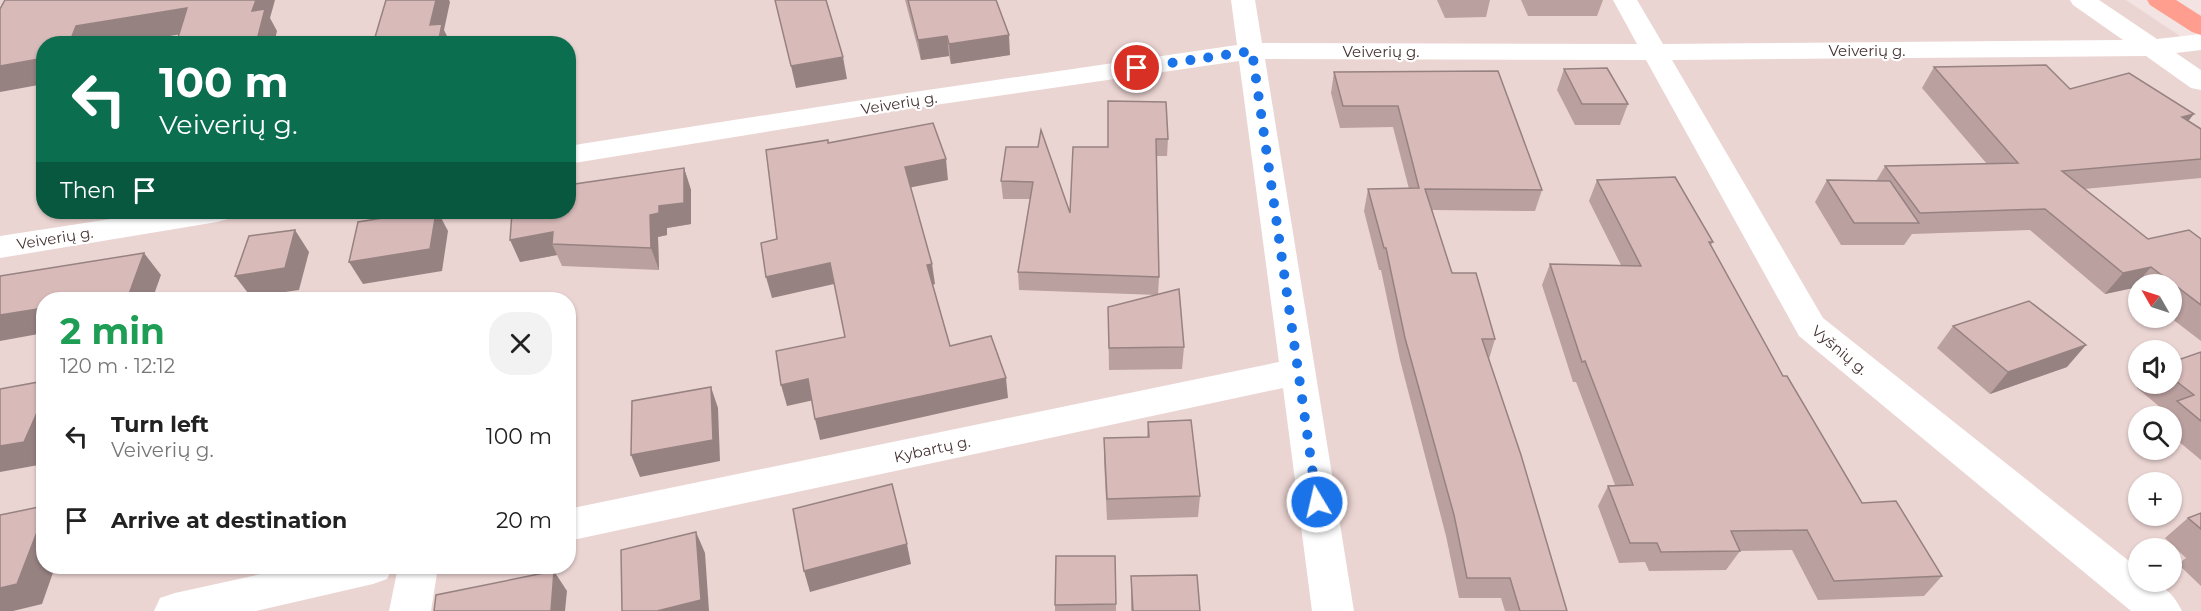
<!DOCTYPE html>
<meta charset="utf-8">
<style>
body{margin:0;font-family:Montserrat,sans-serif;background:#f2f2f2;color:#222;height:100vh;display:flex;flex-direction:column;font-size:22px;white-space:nowrap}
*{box-sizing:border-box;margin:0}
p{font-size:20px;color:#767676}
.icon{flex:none;width:33px;height:33px;fill:none;stroke:currentColor;stroke-width:2;stroke-linecap:round;stroke-linejoin:round}
.map{position:relative;flex:1;overflow:hidden}
.drawer{position:absolute;left:36px;top:292px;width:540px;height:282px;display:flex;flex-direction:column;background:#fff;border-radius:24px;box-shadow:0 2px 4px #0004}
.drawer>*{flex:none}
.top-card{position:absolute;left:36px;top:36px;width:540px;height:183px;border-radius:24px;box-shadow:0 2px 4px #0004;background:#0b6e4f;color:#fff;overflow:hidden}
.needle{width:39px;rotate:309deg}
.buttons{position:absolute;left:2128px;top:274px;display:grid;gap:12px}
.buttons a{display:grid;place-items:center;width:54px;height:54px;border-radius:50%;background:#fff;box-shadow:0 2px 4px #0004;font-size:30px}
.pin{position:absolute;display:grid;place-items:center;width:51px;height:51px;color:#fff;margin:-26px;border:3px solid #fff;border-radius:50%;box-shadow:0 2px 6px #0007}
.me{position:absolute;width:66px;margin:-33px;rotate:351deg;stroke-linejoin:round;filter:drop-shadow(0 0 4px #0008)}
.turn{display:flex;align-items:center;gap:21px;height:126px;padding:0 24px;font-size:27px}
.turn .icon{width:78px;height:78px;stroke-width:2.5}
.turn b{display:block;font-size:42px;line-height:51px}
.then{display:flex;align-items:center;height:57px;padding:0 24px;background:#0003;gap:12px;font-size:22px}
.round{display:grid;place-items:center;flex:none;width:63px;height:63px;border-radius:24px;background:#f2f2f2}
.head{display:flex;align-items:center;justify-content:space-between;height:102px;padding:0 24px}
h1{font-size:36px;font-weight:700;line-height:45px;color:#1e9e55}
ul{padding:0;list-style:none}
li{display:flex;align-items:center;gap:18px;height:84px;padding:0 24px}
li div{flex:1}
li b{display:block;font-size:22px}
li em{font-style:normal}
.map>svg:first-child{display:block}
.residential{fill:#ebd5d3;fill-rule:evenodd}
.lines{fill:none;stroke-linecap:round;stroke-linejoin:round}
.minor{fill:#fff;fill-rule:evenodd}
.primary{fill:#ff9d8e;fill-rule:evenodd}
.wall{fill:#baa09f}
.shaded-wall{fill:#978282}
.building{fill:#d8bab9;stroke:#978282;stroke-width:1.5}
.route{stroke:#1a73e8;stroke-width:10;stroke-dasharray:0 18}
.labels{text-anchor:middle;dominant-baseline:central;stroke-width:4.5;stroke-linejoin:round;paint-order:stroke}
.street-label{font-size:15px;fill:#453232;stroke:#fff}
</style>
<div class="map">
<svg width="2201" height="611" viewBox="0 0 2201 611">
<rect width="100%" height="100%" fill="#f3e3e2"/>
<path class="residential" d="M 0,0 L 2126,0 L 2201,50 L 2201,611 L 0,611 ZM 44,44 L 568,44 L 568,212 L 44,212 ZM 2139,285 L 2172,285 L 2172,318 L 2139,318 ZM 44,300 L 568,300 L 568,567 L 44,567 ZM 2139,351 L 2172,351 L 2172,384 L 2139,384 ZM 2139,417 L 2172,417 L 2172,450 L 2139,450 ZM 2139,483 L 2172,483 L 2172,516 L 2139,516 ZM 2139,549 L 2172,549 L 2172,582 L 2139,582 Z"/>
<g class="lines">
<g class="minor">
<path d="M 1231,0 L 1255,0 L 1262,43 L 1637,44 L 1613,0 L 1637,0 L 1663,44 L 2123,40 L 2073,5 L 2070,0 L 2099,0 L 2157,39 L 2201,34 L 2201,50 L 2176,53 L 2201,70 L 2201,90 L 2191,88 L 2146,56 L 1672,60 L 1823,318 L 2139,569 L 2139,582 C 2161,582 2172,591 2182,611 L 2131,611 L 1799,336 L 1646,60 L 1265,59 L 1354,611 L 1312,611 L 1283,388 L 568,541 L 568,509 L 1279,362 L 1239,61 L 907,109 L 568,164 L 568,146 L 907,93 L 1237,45 Z"/>
<path d="M 156,212 L 232,212 L 228,219 L 217,222 L 0,258 L 0,236 Z"/>
<path d="M 293,567 L 393,567 L 387,579 L 373,584 L 256,611 L 154,611 L 160,598 L 175,593 Z"/>
<path d="M 398,567 L 438,567 L 431,611 L 389,611 Z"/>
</g>
<path class="primary" d="M 2147,0 L 2176,0 L 2201,16 L 2201,35 L 2192,32 L 2150,5 Z"/>
</g>
<g class="wall">
<path d="M 905,0 L 996,0 L 1010,55 L 951,64 L 949,56 L 921,60 Z"/>
<path d="M 1437,0 L 1490,0 L 1486,17 L 1445,18 Z"/>
<path d="M 1521,0 L 1603,0 L 1597,16 L 1528,16 Z"/>
<path d="M 1934,67 L 2070,89 L 2188,121 L 2201,129 L 2201,178 L 2084,189 L 2148,239 L 2201,239 L 2201,341 L 2171,318 L 2172,285 L 2139,285 L 2139,293 L 2133,288 L 2105,294 L 2030,230 L 1912,234 L 1904,245 L 1841,245 L 1815,202 L 1827,180 L 1876,181 L 1885,166 L 1987,164 L 1922,88 Z"/>
<path d="M 1564,69 L 1628,104 L 1620,125 L 1575,125 L 1557,90 Z"/>
<path d="M 1498,71 L 1542,190 L 1535,211 L 1432,210 L 1452,273 L 1495,339 L 1489,359 L 1567,611 L 1505,611 L 1501,598 L 1459,598 L 1446,536 L 1400,360 L 1381,270 L 1379,270 L 1364,211 L 1368,189 L 1409,189 L 1393,127 L 1340,128 L 1331,93 L 1334,72 Z"/>
<path d="M 1108,101 L 1168,139 L 1167,156 L 1156,156 L 1159,277 L 1158,295 L 1019,290 L 1018,272 L 1030,199 L 1003,199 L 1001,181 L 1038,147 L 1070,213 L 1108,147 Z"/>
<path d="M 684,168 L 691,190 L 691,224 L 667,228 L 667,235 L 658,237 L 659,270 L 562,266 L 557,255 L 520,262 Z"/>
<path d="M 1597,180 L 1713,242 L 1711,245 L 1783,376 L 1862,503 L 1942,576 L 1924,596 L 1818,600 L 1792,550 L 1740,551 L 1726,570 L 1649,571 L 1645,562 L 1619,563 L 1598,506 L 1608,486 L 1615,485 L 1576,382 L 1573,382 L 1542,285 L 1550,264 L 1621,265 L 1589,201 Z"/>
<path d="M 1108,307 L 1184,347 L 1182,369 L 1109,370 Z"/>
<path d="M 1953,326 L 2067,367 L 1990,394 L 1937,348 Z"/>
<path d="M 2201,352 L 2201,460 L 2172,436 L 2172,417 L 2161,417 L 2166,412 L 2137,388 L 2141,384 L 2172,384 L 2172,362 Z"/>
<path d="M 1148,422 L 1200,496 L 1198,517 L 1107,520 L 1104,460 L 1104,438 L 1147,437 Z"/>
<path d="M 2201,513 L 2201,586 L 2178,564 L 2186,558 L 2165,538 L 2188,518 Z"/>
<path d="M 1115,556 L 1116,611 L 1055,611 L 1055,605 Z"/>
<path d="M 1131,576 L 1200,611 L 1131,611 Z"/>
</g>
<g class="shaded-wall">
<path d="M 256,0 L 275,0 L 270,18 L 277,31 L 274,44 L 256,44 L 252,11 Z"/>
<path d="M 436,0 L 449,0 L 450,2 L 444,30 L 451,44 L 438,44 L 430,25 Z"/>
<path d="M 187,8 L 201,31 L 120,44 L 69,44 L 76,26 Z"/>
<path d="M 1009,35 L 1010,55 L 951,64 L 949,44 Z"/>
<path d="M 947,36 L 949,56 L 921,60 L 918,40 Z"/>
<path d="M 843,57 L 847,79 L 796,88 L 791,66 Z"/>
<path d="M 44,58 L 44,84 L 0,92 L 0,66 Z"/>
<path d="M 2194,114 L 2177,135 L 2182,117 Z"/>
<path d="M 946,159 L 948,180 L 908,188 L 905,167 Z"/>
<path d="M 684,168 L 691,190 L 691,224 L 667,228 L 667,235 L 658,237 L 659,270 L 651,248 L 650,215 L 659,206 Z"/>
<path d="M 436,212 L 438,212 L 448,231 L 442,271 L 363,284 L 349,262 Z"/>
<path d="M 295,230 L 309,252 L 299,290 L 251,297 L 235,276 Z"/>
<path d="M 553,232 L 552,244 L 557,255 L 520,262 L 510,240 Z"/>
<path d="M 144,253 L 161,275 L 152,300 L 97,300 Z"/>
<path d="M 830,263 L 834,284 L 772,298 L 766,277 Z"/>
<path d="M 932,264 L 935,284 L 930,286 L 927,265 Z"/>
<path d="M 2151,267 L 2133,288 L 2105,294 L 2123,273 Z"/>
<path d="M 44,308 L 44,333 L 0,341 L 0,315 Z"/>
<path d="M 2086,345 L 2067,367 L 1990,394 L 2008,372 Z"/>
<path d="M 1006,378 L 1008,398 L 820,440 L 815,419 Z"/>
<path d="M 808,379 L 814,400 L 787,406 L 781,385 Z"/>
<path d="M 711,387 L 718,408 L 720,461 L 640,477 L 631,455 Z"/>
<path d="M 44,397 L 44,464 L 0,472 L 0,446 Z"/>
<path d="M 568,419 L 576,434 L 572,490 L 568,491 Z"/>
<path d="M 44,514 L 44,567 L 55,567 L 42,604 L 13,611 L 0,611 L 0,588 Z"/>
<path d="M 696,532 L 705,553 L 709,611 L 657,611 Z"/>
<path d="M 907,544 L 911,564 L 810,592 L 804,571 Z"/>
<path d="M 142,567 L 184,567 L 150,574 Z"/>
<path d="M 554,571 L 567,591 L 565,611 L 551,611 Z"/>
</g>
<g class="building">
<path d="M 5,0 L 256,0 L 252,11 L 265,9 L 256,44 L 176,44 L 187,8 L 76,26 L 69,44 L 44,44 L 44,58 L 0,66 L 0,9 Z"/>
<path d="M 386,0 L 436,0 L 430,25 L 442,24 L 438,44 L 373,44 Z"/>
<path d="M 775,0 L 826,0 L 843,57 L 791,66 Z"/>
<path d="M 908,0 L 996,0 L 1009,35 L 949,44 L 947,36 L 918,40 Z"/>
<path d="M 2046,65 L 2070,89 L 2129,73 L 2194,114 L 2182,117 L 2201,129 L 2201,159 L 2062,171 L 2148,239 L 2189,230 L 2201,239 L 2201,305 L 2151,267 L 2123,273 L 2045,209 L 1920,213 L 1885,166 L 2018,163 L 1934,67 Z"/>
<path d="M 1607,68 L 1628,104 L 1582,104 L 1564,69 Z"/>
<path d="M 1498,71 L 1542,190 L 1425,189 L 1452,273 L 1476,273 L 1495,339 L 1482,339 L 1521,455 L 1567,611 L 1520,611 L 1510,578 L 1467,578 L 1454,515 L 1405,338 L 1386,248 L 1384,248 L 1368,189 L 1419,188 L 1398,106 L 1343,106 L 1334,72 Z"/>
<path d="M 1108,101 L 1166,102 L 1168,139 L 1156,139 L 1159,277 L 1018,272 L 1033,182 L 1001,181 L 1006,147 L 1038,147 L 1041,130 L 1070,213 L 1073,147 L 1108,147 Z"/>
<path d="M 933,123 L 946,159 L 905,167 L 932,264 L 927,265 L 950,346 L 991,336 L 1006,378 L 815,419 L 808,379 L 781,385 L 776,351 L 845,337 L 830,263 L 766,277 L 761,243 L 777,239 L 766,150 L 828,140 L 828,143 Z"/>
<path d="M 684,168 L 684,203 L 659,206 L 659,213 L 650,215 L 651,248 L 552,244 L 553,232 L 510,240 L 512,212 L 568,212 L 568,185 Z"/>
<path d="M 1675,177 L 1713,242 L 1709,242 L 1783,376 L 1787,376 L 1862,503 L 1896,501 L 1942,576 L 1834,581 L 1807,530 L 1731,531 L 1740,551 L 1661,552 L 1657,543 L 1630,543 L 1608,486 L 1633,485 L 1585,361 L 1582,362 L 1550,264 L 1641,266 L 1597,180 Z"/>
<path d="M 1827,180 L 1890,181 L 1919,223 L 1854,223 Z"/>
<path d="M 420,212 L 436,212 L 430,249 L 349,262 L 358,222 Z"/>
<path d="M 295,230 L 285,268 L 235,276 L 249,236 Z"/>
<path d="M 144,253 L 129,294 L 97,300 L 44,300 L 44,308 L 0,315 L 0,276 Z"/>
<path d="M 1179,289 L 1184,347 L 1109,348 L 1108,307 Z"/>
<path d="M 2029,301 L 2086,345 L 2008,372 L 1953,326 Z"/>
<path d="M 2201,352 L 2201,421 L 2177,401 L 2194,395 L 2172,378 L 2172,362 Z"/>
<path d="M 44,381 L 44,397 L 24,442 L 0,446 L 0,389 Z"/>
<path d="M 711,387 L 713,440 L 631,455 L 632,401 Z"/>
<path d="M 1191,420 L 1200,496 L 1107,499 L 1104,438 L 1149,437 L 1148,422 Z"/>
<path d="M 892,484 L 907,544 L 804,571 L 793,509 Z"/>
<path d="M 44,506 L 44,514 L 17,584 L 0,588 L 0,515 Z"/>
<path d="M 2201,513 L 2201,529 L 2188,518 Z"/>
<path d="M 696,532 L 701,600 L 657,611 L 622,611 L 621,550 Z"/>
<path d="M 1056,556 L 1115,556 L 1116,604 L 1055,605 Z"/>
<path d="M 554,571 L 551,611 L 434,611 L 436,595 Z"/>
<path d="M 1197,575 L 1200,611 L 1133,611 L 1131,576 Z"/>
</g>
<g class="lines">
<path class="route" d="M 1137,68 L 1252,51 L 1317,502"/>
</g>
<g class="labels">
<g class="street-label">
<text x="1867" y="50">Veiverių g.</text>
<text x="1381" y="51">Veiverių g.</text>
<text transform="translate(899 103) rotate(-9)">Veiverių g.</text>
<text transform="translate(55 238) rotate(-9)">Veiverių g.</text>
<text transform="translate(1840 350) rotate(40)">Vyšnių g.</text>
<text transform="translate(932 449) rotate(-12)">Kybartų g.</text>
</g>
</g>
</svg>
<div class="buttons">
<a><svg class="needle" viewBox="-14 -14 28 28"><path d="M0-13l5 13h-10z" fill="#e53935"/><path d="M0 13l5-13h-10z" fill="#767676"/></svg></a>
<a><svg class="icon" aria-label="sound" viewBox="0 0 24 24"><path d="M4 9h4l5-4v14l-5-4H4zM17 9q2 3 0 6"/></svg></a>
<a><svg class="icon" aria-label="search" viewBox="0 0 24 24"><circle cx="10" cy="10" r="6"/><path d="M15 15l6 6"/></svg></a>
<a>+</a>
<a>−</a>
</div>
<div class="pin" style="left:1137px;top:68px;background:#d93025"><svg class="icon" aria-label="arrive" viewBox="0 0 24 24"><path d="M6 21V4h12l-3 4 3 4H6"/></svg></div>
<svg class="me" style="left:1317px;top:502px" viewBox="-20 -20 40 40"><circle r="17" fill="#1a73e8" stroke="#fff" stroke-width="3"/><path d="M0-11L8 9 0 5-8 9z" fill="#fff"/></svg>
<div class="top-card">
<div class="turn"><svg class="icon" aria-label="left" viewBox="0 0 24 24"><path d="M17 20v-9H6M10 6l-5 5 5 5"/></svg><div><b>100 m</b>Veiverių g.</div></div>
<div class="then">Then<svg class="icon" aria-label="arrive" viewBox="0 0 24 24"><path d="M6 21V4h12l-3 4 3 4H6"/></svg></div>
</div>
<section class="drawer">
<div class="head"><div><h1>2 min</h1><p>120 m · 12:12</p></div><a class="round"><svg class="icon" aria-label="close" viewBox="0 0 24 24"><path d="M6 6l12 12M18 6L6 18"/></svg></a></div>
<ul>
<li><svg class="icon" aria-label="left" viewBox="0 0 24 24"><path d="M17 20v-9H6M10 6l-5 5 5 5"/></svg><div><b>Turn left</b><p>Veiverių g.</p></div><em>100 m</em></li>
<li><svg class="icon" aria-label="arrive" viewBox="0 0 24 24"><path d="M6 21V4h12l-3 4 3 4H6"/></svg><div><b>Arrive at destination</b></div><em>20 m</em></li>
</ul>
</section>
</div>
